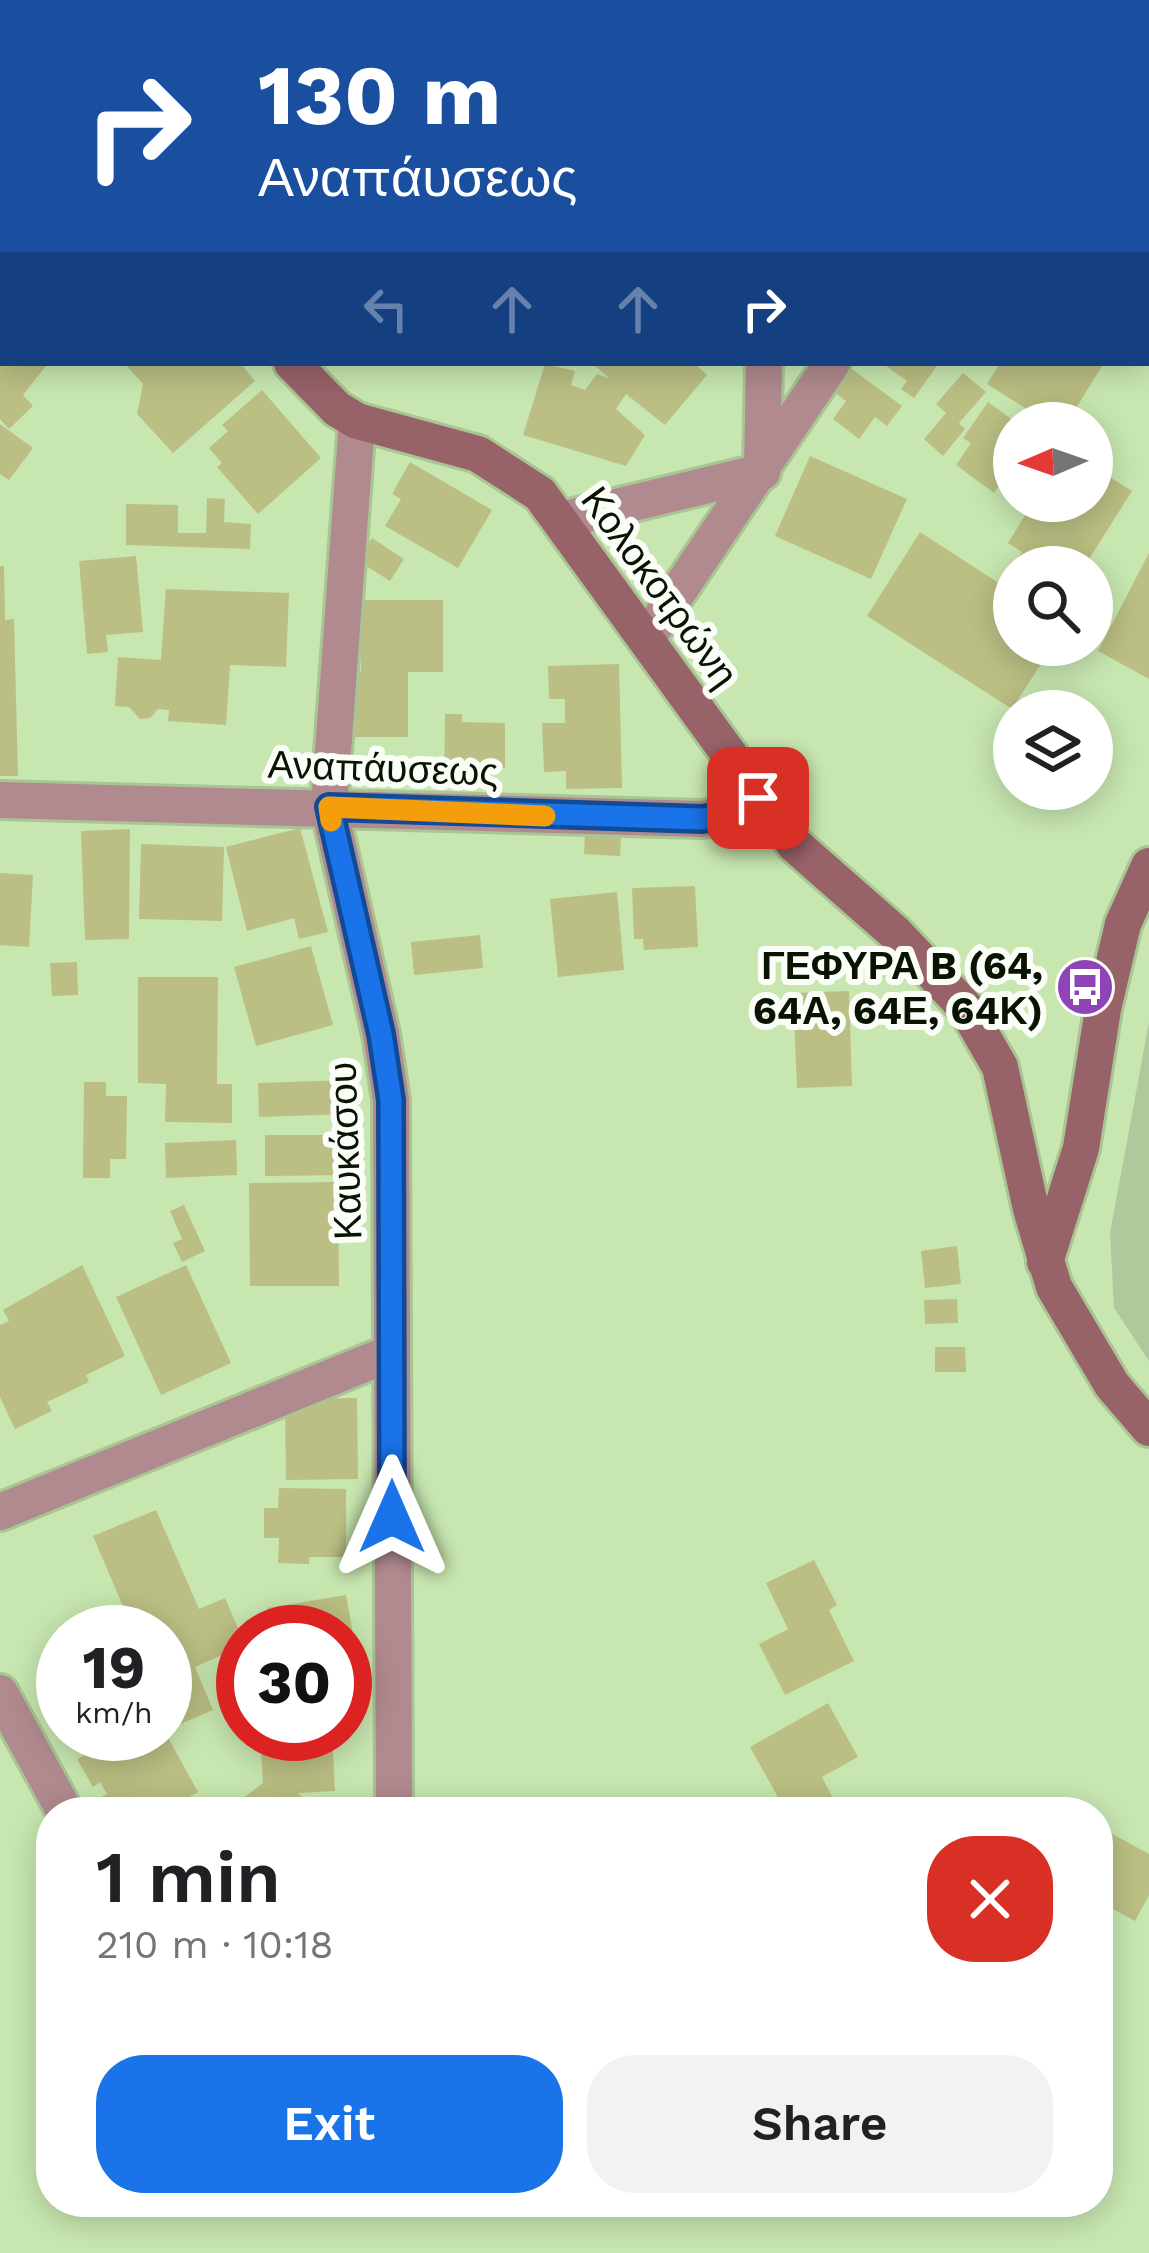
<!DOCTYPE html>
<meta charset="utf-8">
<style>
body{margin:0;font-family:"Work Sans",sans-serif;background:#f2f2f2;color:#202124;height:100vh;display:flex;flex-direction:column;font-size:45px;white-space:nowrap}
*{box-sizing:border-box;margin:0}
p{font-size:39px;color:#757577}
.icon{flex:none;width:66px;height:66px;fill:none;stroke:currentColor;stroke-width:2;stroke-linecap:round;stroke-linejoin:round}
.map{position:relative;flex:1;overflow:hidden}
.panel{position:absolute;left:36px;top:1797px;width:1077px;height:420px;display:flex;flex-direction:column;background:#fff;border-radius:48px;box-shadow:0 6px 30px #0003}
.panel>*{flex:none}
.guide{position:absolute;left:0px;top:0px;width:1149px;height:366px;box-shadow:0 6px 30px #0003;background:#1a4fa0;color:#fff;overflow:hidden}
.needle{width:78px;rotate:268deg}
.controls{position:absolute;left:993px;top:402px;display:grid;gap:24px}
.controls a{display:grid;place-items:center;width:120px;height:120px;border-radius:50%;background:#fff;box-shadow:0 6px 30px #0003;font-size:60px}
.speed{position:absolute;left:36px;top:1605px;display:flex;gap:24px;font-size:60px;font-weight:700;text-align:center}
.speed>*{display:grid;place-content:center;width:156px;height:156px;border-radius:50%;background:#fff;box-shadow:0 6px 30px #0003;line-height:1}
.speed small{font-size:30px;font-weight:400}
.speed .limit{border:18px solid #d22;background:#fff;color:#111}
.pin{position:absolute;display:grid;place-items:center;width:102px;height:102px;color:#fff;margin:-51px;border-radius:24px;box-shadow:0 6px 18px #0006}
.me{position:absolute;width:132px;margin:-66px;rotate:0deg;stroke-linejoin:round;filter:drop-shadow(0 0 9px #0008)}
.turn{display:flex;align-items:center;gap:42px;height:252px;padding:0 60px;font-size:54px}
.turn .icon{width:156px;height:156px;stroke-width:2.5}
.turn b{display:block;font-size:84px;line-height:102px}
.lanes{display:flex;align-items:center;height:114px;padding:0 60px;background:#0003;justify-content:center;gap:60px;direction:ltr}
.lanes .off{opacity:.35}
.round{display:grid;place-items:center;flex:none;width:126px;height:126px;border-radius:48px;background:#f2f2f2}
.summary{display:flex;align-items:center;justify-content:space-between;height:204px;padding:0 60px}
h1{font-size:72px;font-weight:600;line-height:90px}
.cta{display:flex;gap:24px;margin-top:auto;padding:24px 60px}
.cta a{flex:1;height:138px;border-radius:48px;background:#1a73e8;color:#fff;font-size:48px;font-weight:600;line-height:138px;text-align:center}
.cta a+a{background:#f2f2f2;color:#202124}
.map>svg:first-child{display:block}
.green{fill:#afc89c}
.building{fill:#bbbf83}
.lines{fill:none;stroke-linecap:round;stroke-linejoin:round}
.street-casing{stroke:#a9c594;stroke-width:42}
.secondary-casing{stroke:#a9c594;stroke-width:42}
.street{stroke:#b08a8e;stroke-width:36}
.secondary{stroke:#986269;stroke-width:36}
.route-casing{stroke:#114b97;stroke-width:30}
.route{stroke:#1a73e8;stroke-width:21}
.slow{stroke:#f59e0b;stroke-width:21}
.labels{text-anchor:middle;dominant-baseline:central;stroke-width:12;stroke-linejoin:round;paint-order:stroke}
.street-label{font-size:39px;fill:#091302;stroke:#fbfef8}
.poi-label{font-size:39px;font-weight:bold;fill:#091302;stroke:#fbfef8;text-anchor:end}
</style>
<div class="map">
<svg width="1149" height="2253" viewBox="0 0 1149 2253">
<rect width="100%" height="100%" fill="#c8e7b0"/>
<path class="green" d="M 1149,1022 L 1149,1361 L 1114,1308 L 1110,1233 Z"/>
<g class="building">
<path d="M 0,363 L 48,363 L 23,395 L 33,406 L 9,429 L 0,419 Z"/>
<path d="M 124,363 L 240,363 L 255,381 L 173,453 L 137,414 L 143,384 Z"/>
<path d="M 592,363 L 694,363 L 707,375 L 665,425 L 626,394 L 616,409 L 645,435 L 626,466 L 523,435 L 545,364 L 575,371 L 571,385 L 585,390 L 597,374 L 610,379 Z"/>
<path d="M 882,363 L 939,363 L 914,398 L 901,389 L 907,381 Z"/>
<path d="M 1000,363 L 1098,363 L 1102,366 L 1067,423 L 1049,423 L 987,384 Z"/>
<path d="M 845,364 L 902,406 L 887,426 L 875,417 L 859,439 L 833,419 L 846,401 L 828,387 Z"/>
<path d="M 963,373 L 986,392 L 959,423 L 965,429 L 943,456 L 924,439 L 946,413 L 936,404 Z"/>
<path d="M 262,390 L 321,458 L 258,514 L 217,467 L 222,463 L 209,448 L 228,431 L 222,425 Z"/>
<path d="M 988,402 L 1014,421 L 1014,465 L 994,493 L 956,465 L 971,443 L 963,438 Z"/>
<path d="M 0,424 L 33,448 L 9,480 L 0,474 Z"/>
<path d="M 810,456 L 907,499 L 871,579 L 775,536 Z"/>
<path d="M 410,462 L 492,510 L 458,568 L 385,526 L 401,499 L 392,494 Z"/>
<path d="M 1092,466 L 1132,491 L 1084,567 L 1014,564 L 1022,552 L 1008,543 L 1034,501 L 1092,501 Z"/>
<path d="M 207,498 L 225,499 L 224,522 L 251,524 L 250,549 L 126,545 L 126,504 L 178,505 L 178,533 L 206,533 Z"/>
<path d="M 920,532 L 1014,593 L 1014,645 L 1053,645 L 1012,709 L 867,616 Z"/>
<path d="M 372,538 L 404,559 L 390,581 L 357,560 Z"/>
<path d="M 1149,553 L 1149,679 L 1098,651 Z"/>
<path d="M 136,556 L 143,632 L 106,635 L 108,652 L 87,654 L 79,561 Z"/>
<path d="M 0,566 L 4,566 L 5,620 L 14,619 L 18,776 L 0,776 Z"/>
<path d="M 166,589 L 289,593 L 286,667 L 230,665 L 226,725 L 168,721 L 169,710 L 158,709 L 150,718 L 140,719 L 129,707 L 115,706 L 118,657 L 161,660 Z"/>
<path d="M 361,600 L 443,600 L 443,672 L 408,672 L 408,737 L 343,737 L 343,672 L 361,672 Z"/>
<path d="M 619,664 L 622,788 L 566,789 L 566,771 L 544,772 L 542,723 L 565,723 L 565,699 L 549,699 L 548,666 Z"/>
<path d="M 445,714 L 462,714 L 462,722 L 505,723 L 505,768 L 464,767 L 464,785 L 444,785 Z"/>
<path d="M 300,828 L 328,932 L 299,939 L 294,918 L 247,931 L 226,847 Z"/>
<path d="M 130,829 L 129,939 L 85,940 L 81,831 Z"/>
<path d="M 585,833 L 621,835 L 620,856 L 584,854 Z"/>
<path d="M 141,844 L 224,847 L 222,921 L 139,919 Z"/>
<path d="M 0,873 L 33,875 L 29,947 L 0,945 Z"/>
<path d="M 695,886 L 698,947 L 644,950 L 643,939 L 634,939 L 632,888 Z"/>
<path d="M 617,892 L 624,970 L 558,977 L 550,899 Z"/>
<path d="M 480,935 L 483,968 L 414,975 L 411,942 Z"/>
<path d="M 311,946 L 333,1025 L 256,1046 L 234,967 Z"/>
<path d="M 77,962 L 78,995 L 52,996 L 50,963 Z"/>
<path d="M 138,977 L 218,977 L 217,1084 L 232,1084 L 232,1123 L 165,1122 L 166,1084 L 138,1083 Z"/>
<path d="M 849,991 L 852,1086 L 797,1088 L 793,993 Z"/>
<path d="M 349,1080 L 350,1114 L 259,1117 L 258,1083 Z"/>
<path d="M 84,1082 L 106,1082 L 106,1096 L 127,1096 L 126,1159 L 110,1159 L 110,1178 L 83,1178 Z"/>
<path d="M 265,1135 L 349,1135 L 349,1175 L 265,1176 Z"/>
<path d="M 236,1140 L 237,1175 L 166,1178 L 165,1143 Z"/>
<path d="M 338,1182 L 339,1286 L 250,1286 L 249,1183 Z"/>
<path d="M 184,1205 L 205,1251 L 182,1262 L 173,1243 L 182,1239 L 170,1211 Z"/>
<path d="M 957,1246 L 961,1284 L 925,1288 L 921,1251 Z"/>
<path d="M 82,1265 L 125,1356 L 86,1375 L 89,1382 L 47,1402 L 52,1411 L 15,1429 L 0,1397 L 0,1325 L 9,1321 L 3,1310 Z"/>
<path d="M 186,1265 L 231,1363 L 161,1395 L 116,1297 Z"/>
<path d="M 957,1299 L 958,1323 L 925,1324 L 924,1300 Z"/>
<path d="M 935,1347 L 965,1347 L 966,1372 L 935,1372 Z"/>
<path d="M 357,1398 L 358,1479 L 286,1480 L 285,1399 Z"/>
<path d="M 279,1488 L 346,1489 L 346,1557 L 309,1557 L 309,1564 L 278,1563 L 279,1538 L 264,1538 L 264,1508 L 278,1508 Z"/>
<path d="M 156,1510 L 199,1609 L 225,1598 L 243,1640 L 243,1646 L 195,1667 L 213,1710 L 178,1725 L 165,1695 L 165,1632 L 157,1627 L 144,1632 L 133,1607 L 125,1611 L 93,1536 Z"/>
<path d="M 814,1560 L 837,1605 L 829,1610 L 854,1661 L 785,1695 L 759,1644 L 788,1629 L 766,1583 Z"/>
<path d="M 346,1595 L 360,1673 L 345,1676 L 345,1632 L 271,1632 L 267,1608 Z"/>
<path d="M 63,1686 L 63,1734 L 166,1734 L 198,1792 L 163,1812 L 107,1812 L 99,1798 L 107,1794 L 100,1782 L 93,1787 L 77,1759 L 85,1755 L 76,1738 L 67,1742 L 42,1697 Z"/>
<path d="M 828,1703 L 858,1757 L 822,1777 L 840,1812 L 765,1812 L 763,1808 L 779,1799 L 750,1747 Z"/>
<path d="M 260,1734 L 332,1734 L 335,1791 L 298,1793 L 315,1812 L 254,1812 L 242,1799 L 263,1783 Z"/>
<path d="M 1105,1830 L 1149,1854 L 1149,1895 L 1135,1921 L 1098,1901 L 1098,1842 Z"/>
</g>
<g class="lines">
<g class="street-casing">
<g id="street">
<path d="M 826,0 L 1011,3"/>
<path d="M 330,3 L 336,0"/>
<path d="M 771,3 L 771,0"/>
<path d="M 1065,3 L 1068,0"/>
<path d="M 0,186 L 3,182"/>
<path d="M 357,421 L 329,807 L 381,1034 L 391,1100 L 394,1812"/>
<path d="M 762,472 L 764,363"/>
<path d="M 562,520 L 762,472"/>
<path d="M 647,638 L 832,363"/>
<path d="M 0,800 L 702,819 L 726,815 L 758,798"/>
<path d="M 0,1512 L 391,1353"/>
<path d="M 0,1693 L 65,1812"/>
</g>
</g>
<g class="secondary-casing">
<g id="secondary">
<path d="M 0,57 L 3,59"/>
<path d="M 292,363 L 337,409 L 357,421 L 478,454 L 540,494 L 795,845 L 894,932 L 966,1008 L 1000,1067 L 1031,1209 L 1054,1287 L 1112,1385 L 1149,1428"/>
<path d="M 1045,1262 L 1081,1148 L 1103,1009 L 1123,924 L 1149,866"/>
</g>
</g>
<use href="#street" class="street"/>
<use href="#secondary" class="secondary"/>
</g>
<g class="lines">
<g class="route-casing">
<path id="route" d="M 392,1517 L 391,1100 L 381,1034 L 329,807 L 702,819 L 726,815 L 758,798"/>
</g>
<use href="#route" class="route"/>
<path class="slow" d="M 331,821 L 329,807 L 545,816"/>
</g>
<defs>
<g id="bus-disc" transform="scale(3)"><circle r="9.5" fill="#8e44b6" stroke="#fbfef8"/><path d="M-5-6H5V4H4V6H2V4H-2V6H-4V4H-5ZM-3.5-4V0h7V-4ZM-3.5 1.2v1.5H-2V1.2ZM2 1.2v1.5H3.5V1.2Z" fill="#fff"/></g>
</defs>
<g fill-rule="evenodd">
<use href="#bus-disc" x="1085" y="987"/>
</g>
<g class="labels">
<g class="street-label">
<text transform="translate(660 587) rotate(54)">Κολοκοτρώνη</text>
<text transform="translate(383 768) rotate(2)">Αναπάυσεως</text>
<text transform="translate(345 1151) rotate(-92)">Καυκάσου</text>
</g>
<g class="poi-label">
<text x="1043" y="965">ΓΕΦΥΡΑ B (64,<tspan x="1043" dy="45">64Α, 64Ε, 64Κ)</tspan></text>
</g>
</g>
</svg>
<div class="controls">
<a><svg class="needle" viewBox="-14 -14 28 28"><path d="M0-13l5 13h-10z" fill="#e53935"/><path d="M0 13l5-13h-10z" fill="#757577"/></svg></a>
<a><svg class="icon" aria-label="search" viewBox="0 0 24 24"><circle cx="10" cy="10" r="6"/><path d="M15 15l6 6"/></svg></a>
<a><svg class="icon" aria-label="layers" viewBox="0 0 24 24"><path d="M12 4l9 5-9 5-9-5zM3 14l9 5 9-5"/></svg></a>
</div>
<div class="speed"><div>19<small>km/h</small></div><div class="limit">30</div></div>
<div class="pin" style="left:758px;top:798px;background:#d93025"><svg class="icon" aria-label="arrive" viewBox="0 0 24 24"><path d="M6 21V4h12l-3 4 3 4H6"/></svg></div>
<svg class="me" style="left:392px;top:1517px" viewBox="-20 -20 40 40"><path d="M0-17L14 15 0 8-14 15z" fill="#1a73e8" stroke="#fff" stroke-width="4"/></svg>
<div class="guide">
<div class="turn"><svg class="icon" aria-label="right" viewBox="0 0 24 24"><path d="M7 20v-9h11M14 6l5 5-5 5"/></svg><div><b>130 m</b>Αναπάυσεως</div></div>
<div class="lanes"><svg class="icon off" aria-label="left" viewBox="0 0 24 24"><path d="M17 20v-9H6M10 6l-5 5 5 5"/></svg><svg class="icon off" aria-label="ahead" viewBox="0 0 24 24"><path d="M12 20V5M6 11l6-6 6 6"/></svg><svg class="icon off" aria-label="ahead" viewBox="0 0 24 24"><path d="M12 20V5M6 11l6-6 6 6"/></svg><svg class="icon" aria-label="right" viewBox="0 0 24 24"><path d="M7 20v-9h11M14 6l5 5-5 5"/></svg></div>
</div>
<section class="panel">
<div class="summary"><div><h1>1 min</h1><p>210 m · 10:18</p></div><a class="round" style="background:#d93025;color:#fff"><svg class="icon" aria-label="close" viewBox="0 0 24 24"><path d="M6 6l12 12M18 6L6 18"/></svg></a></div>
<div class="cta"><a>Exit</a><a>Share</a></div>
</section>
</div>
